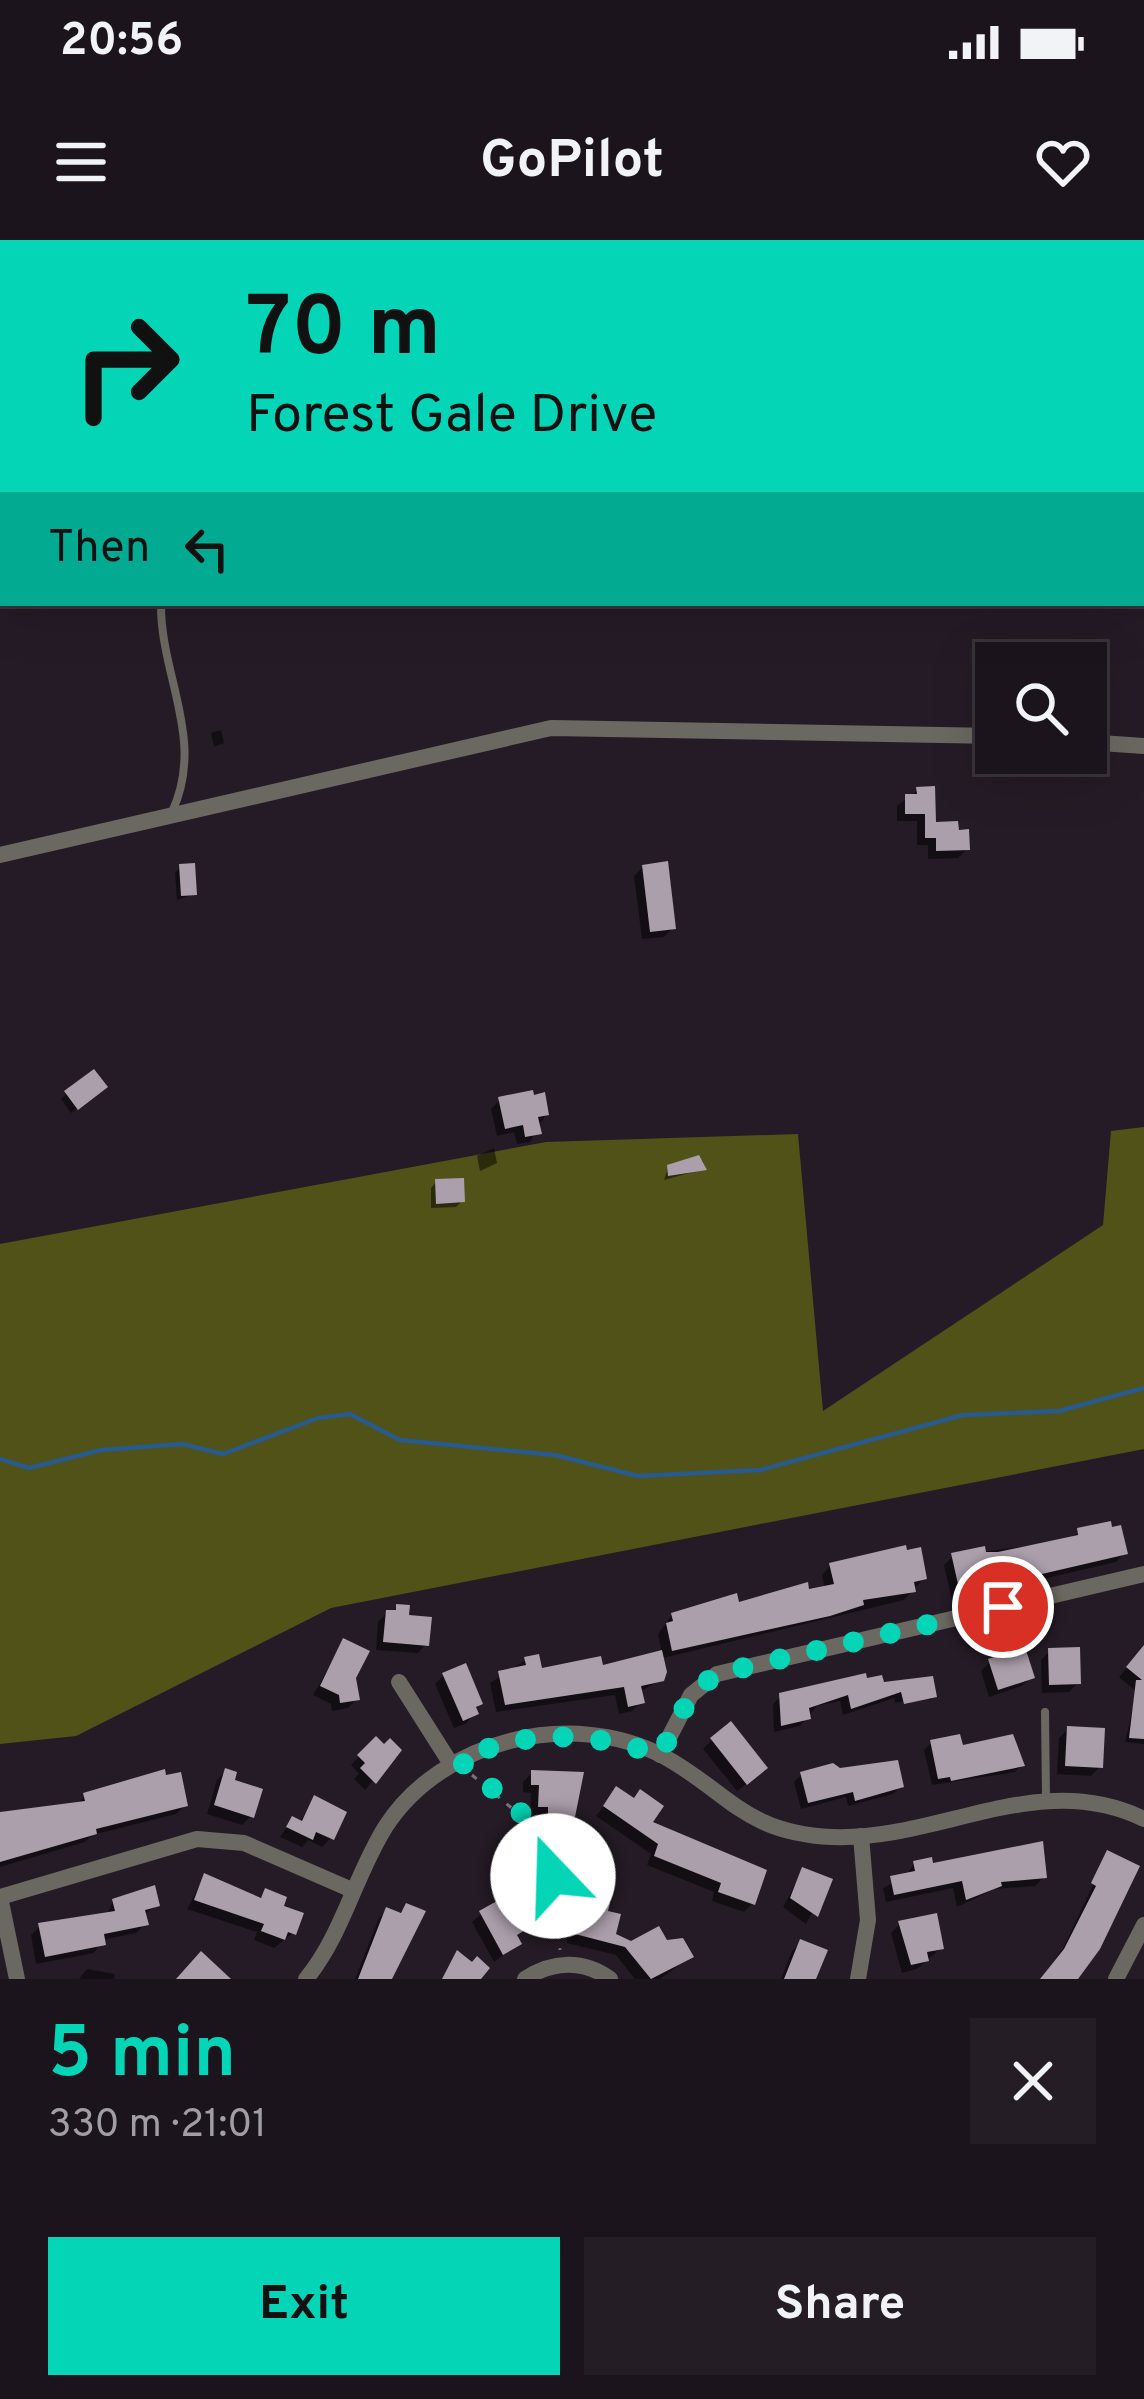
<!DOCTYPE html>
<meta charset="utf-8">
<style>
body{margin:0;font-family:Overpass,sans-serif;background:#251d25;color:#f1f3f6;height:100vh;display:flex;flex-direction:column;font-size:45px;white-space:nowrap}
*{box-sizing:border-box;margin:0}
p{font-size:39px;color:#a09ea3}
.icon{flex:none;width:66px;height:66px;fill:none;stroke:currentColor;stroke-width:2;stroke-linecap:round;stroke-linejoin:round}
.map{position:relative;height:1739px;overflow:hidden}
.panel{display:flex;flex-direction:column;background:#1c141c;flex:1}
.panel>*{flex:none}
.banner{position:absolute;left:0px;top:0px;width:1146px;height:366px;box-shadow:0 12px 48px #0002,0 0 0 3px #3a333b;background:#03d5b6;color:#111;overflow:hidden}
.buttons{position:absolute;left:975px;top:402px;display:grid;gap:24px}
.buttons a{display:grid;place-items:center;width:132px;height:132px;border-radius:0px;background:#1c141c;box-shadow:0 12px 48px #0002,0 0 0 3px #3a333b;font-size:60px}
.pin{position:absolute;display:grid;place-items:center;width:102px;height:102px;color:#fff;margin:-51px;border:6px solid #fff;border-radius:50%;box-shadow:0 3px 12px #0007}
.me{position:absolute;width:132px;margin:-66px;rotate:339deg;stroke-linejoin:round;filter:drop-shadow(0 0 9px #0008)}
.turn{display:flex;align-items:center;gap:42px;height:252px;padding:0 48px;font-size:54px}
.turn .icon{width:156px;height:156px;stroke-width:2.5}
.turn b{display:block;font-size:84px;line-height:102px}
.then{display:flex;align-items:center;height:114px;padding:0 48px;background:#0003;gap:24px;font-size:45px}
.round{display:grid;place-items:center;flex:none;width:126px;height:126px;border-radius:0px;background:#251d25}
.overview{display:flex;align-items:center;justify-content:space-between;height:204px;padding:0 48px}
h1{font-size:72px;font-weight:700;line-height:90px;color:#03d5b6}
.cta{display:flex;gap:24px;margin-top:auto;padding:24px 48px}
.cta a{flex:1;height:138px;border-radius:0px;background:#03d5b6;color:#111;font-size:48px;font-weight:700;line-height:138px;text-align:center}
.cta a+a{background:#251d25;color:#f1f3f6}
.status{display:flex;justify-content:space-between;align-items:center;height:84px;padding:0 60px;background:#1c141c;direction:ltr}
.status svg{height:33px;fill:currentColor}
header{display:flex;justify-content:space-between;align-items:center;height:156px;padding:0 48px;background:#1c141c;font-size:54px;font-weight:700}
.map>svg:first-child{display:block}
.forest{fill:#505217}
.shadow{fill:#0007}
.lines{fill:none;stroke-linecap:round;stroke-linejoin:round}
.stream{stroke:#285a8d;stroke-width:4.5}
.building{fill:#ac9fac}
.path{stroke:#7a717a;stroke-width:3;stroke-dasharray:6 9;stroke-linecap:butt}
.service{stroke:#6b6861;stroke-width:8}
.minor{stroke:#6b6861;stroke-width:16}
.route{stroke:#03d5b6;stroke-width:21;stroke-dasharray:0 37.8}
</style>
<div class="status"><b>20:56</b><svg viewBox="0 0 49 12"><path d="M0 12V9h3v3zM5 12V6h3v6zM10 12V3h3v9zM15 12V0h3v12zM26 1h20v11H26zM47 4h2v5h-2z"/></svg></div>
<header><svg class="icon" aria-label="menu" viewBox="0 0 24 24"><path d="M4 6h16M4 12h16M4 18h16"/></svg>GoPilot<svg class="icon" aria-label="heart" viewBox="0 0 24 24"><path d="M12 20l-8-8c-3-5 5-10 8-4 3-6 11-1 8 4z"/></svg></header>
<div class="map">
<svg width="1144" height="1739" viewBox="0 0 1144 1739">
<rect width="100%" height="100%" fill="#251b26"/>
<g class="forest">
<path d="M 175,0 L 1144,0 L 1144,366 L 1125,363 L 1143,363 L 1143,3 Z"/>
<path d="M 1144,887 L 1144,1209 L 331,1368 L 76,1496 L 0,1504 L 0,1004 L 546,902 L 798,894 L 823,1171 L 1103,985 L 1111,891 Z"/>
</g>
<g class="shadow">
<path d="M 221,490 L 224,503 L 214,507 L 211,493 Z"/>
<path d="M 918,550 L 933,585 L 967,609 L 958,618 L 928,619 L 928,605 L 917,605 L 917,581 L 897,581 L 897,566 Z"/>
<path d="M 180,627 L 194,654 L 177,660 L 175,633 Z"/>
<path d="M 643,627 L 673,688 L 664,697 L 642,699 L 634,636 Z"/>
<path d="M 98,852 L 71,873 L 61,859 L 66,854 Z"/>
<path d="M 500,860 L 546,874 L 530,902 L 517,904 L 514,892 L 497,896 L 491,869 Z"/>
<path d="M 494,908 L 497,923 L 480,931 L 477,916 Z"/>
<path d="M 688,919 L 703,921 L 704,929 L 664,940 L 668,928 Z"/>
<path d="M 436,942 L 462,961 L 456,967 L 431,968 L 431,948 Z"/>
<path d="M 1079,1291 L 1124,1313 L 1116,1322 L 952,1360 L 944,1325 L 953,1316 L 1070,1300 Z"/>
<path d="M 830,1326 L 924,1338 L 904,1360 L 659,1419 L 661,1440 L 639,1452 L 641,1462 L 632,1471 L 619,1474 L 615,1455 L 496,1472 L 490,1443 L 526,1420 L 539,1432 L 601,1429 L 662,1413 L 658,1394 L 672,1375 L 825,1349 L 822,1335 Z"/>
<path d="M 387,1372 L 406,1378 L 426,1404 L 418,1413 L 376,1410 L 378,1382 Z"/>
<path d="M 344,1402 L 357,1459 L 348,1468 L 332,1471 L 331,1464 L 313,1455 Z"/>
<path d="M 1144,1408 L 1144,1458 L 1119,1437 Z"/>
<path d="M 1050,1411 L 1078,1443 L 1069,1452 L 1042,1453 L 1041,1420 Z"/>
<path d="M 990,1422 L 1031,1437 L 1022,1446 L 989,1457 L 981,1431 Z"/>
<path d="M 444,1435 L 480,1463 L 467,1483 L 454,1488 L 435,1444 Z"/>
<path d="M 865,1442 L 934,1456 L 929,1461 L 929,1456 L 895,1463 L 894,1458 L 843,1475 L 840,1461 L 817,1466 L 800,1486 L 774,1492 L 773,1464 L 781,1456 Z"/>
<path d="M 1134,1463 L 1144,1464 L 1144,1504 L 1125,1502 Z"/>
<path d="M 1068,1489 L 1100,1527 L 1091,1536 L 1057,1534 L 1059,1498 Z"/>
<path d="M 376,1500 L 398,1510 L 365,1550 L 354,1539 L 359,1534 L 351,1525 Z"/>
<path d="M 712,1500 L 756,1537 L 737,1551 L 703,1509 Z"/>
<path d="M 931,1503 L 960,1509 L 1022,1525 L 1015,1532 L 932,1545 L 924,1510 Z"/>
<path d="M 226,1531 L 251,1576 L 242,1585 L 207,1574 L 217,1540 Z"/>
<path d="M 532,1533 L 572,1576 L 563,1585 L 540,1584 L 541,1575 L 530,1574 L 531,1553 L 523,1552 L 523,1542 Z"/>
<path d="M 802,1534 L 901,1546 L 893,1554 L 848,1566 L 846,1557 L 801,1569 L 794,1542 Z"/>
<path d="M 617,1550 L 648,1583 L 753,1663 L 744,1672 L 712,1661 L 714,1652 L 647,1625 L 651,1614 L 596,1576 Z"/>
<path d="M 85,1556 L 185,1565 L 176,1574 L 92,1595 L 85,1602 L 0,1627 L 0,1588 L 75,1566 Z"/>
<path d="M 315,1559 L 331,1598 L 322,1607 L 308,1600 L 302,1607 L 280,1597 L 292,1580 L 299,1583 Z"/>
<path d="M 1108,1614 L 1074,1739 L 1041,1739 L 1063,1708 Z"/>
<path d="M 914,1623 L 931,1627 L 1044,1637 L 1035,1646 L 995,1649 L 957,1667 L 953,1648 L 886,1662 L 883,1648 L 906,1636 Z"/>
<path d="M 803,1630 L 829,1641 L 806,1684 L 783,1667 Z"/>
<path d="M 204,1637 L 258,1660 L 266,1652 L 293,1693 L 274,1708 L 254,1700 L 257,1692 L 187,1669 Z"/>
<path d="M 113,1661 L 157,1665 L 144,1675 L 145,1684 L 136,1693 L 102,1700 L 94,1713 L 36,1724 L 31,1695 L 40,1686 L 106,1676 Z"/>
<path d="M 590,1661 L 613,1695 L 631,1704 L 665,1704 L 690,1717 L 660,1739 L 635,1739 L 616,1715 L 567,1703 L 568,1683 Z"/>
<path d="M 406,1666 L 389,1739 L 355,1739 L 379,1678 L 387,1670 L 398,1675 Z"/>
<path d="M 481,1674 L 531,1684 L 514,1697 L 518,1704 L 494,1722 L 472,1682 Z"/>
<path d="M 900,1684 L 941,1708 L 917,1729 L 902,1733 L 891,1693 Z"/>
<path d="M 801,1702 L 813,1739 L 781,1739 L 792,1711 Z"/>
<path d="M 87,1729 L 115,1734 L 114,1739 L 79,1739 Z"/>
</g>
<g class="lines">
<path class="stream" d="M 0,1219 L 29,1228 L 101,1210 L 182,1204 L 223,1214 L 318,1178 L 350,1174 L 400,1200 L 555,1215 L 638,1236 L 760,1230 L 963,1175 L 1059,1171 L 1144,1148"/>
</g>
<g class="building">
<path d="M 935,546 L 936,582 L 958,581 L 959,590 L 969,589 L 970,610 L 936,611 L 936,598 L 925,598 L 925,574 L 905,574 L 905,554 L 917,554 L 916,547 Z"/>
<path d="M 668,621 L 676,689 L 650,692 L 642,625 Z"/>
<path d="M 195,623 L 197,655 L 181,656 L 179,624 Z"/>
<path d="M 94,829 L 108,847 L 78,870 L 64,851 Z"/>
<path d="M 533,850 L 534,855 L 545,852 L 549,875 L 538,877 L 542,894 L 525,897 L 523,885 L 505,889 L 498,857 Z"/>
<path d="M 699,915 L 707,930 L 668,936 L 667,925 Z"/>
<path d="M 464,938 L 465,962 L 436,964 L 435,939 Z"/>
<path d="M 1111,1281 L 1112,1287 L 1121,1285 L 1128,1314 L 960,1353 L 951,1313 L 985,1306 L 986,1312 L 998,1312 L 1078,1295 L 1077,1288 Z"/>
<path d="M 906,1305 L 907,1310 L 921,1307 L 927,1339 L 914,1342 L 916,1352 L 863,1360 L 864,1365 L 830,1376 L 672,1411 L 666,1383 L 673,1381 L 671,1373 L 737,1353 L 739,1362 L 808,1342 L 809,1349 L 834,1344 L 829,1323 Z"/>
<path d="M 396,1364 L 410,1365 L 409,1375 L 432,1377 L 429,1406 L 383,1402 L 386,1370 L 396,1370 Z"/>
<path d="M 343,1398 L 370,1411 L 356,1438 L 360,1460 L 340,1463 L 339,1455 L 320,1446 Z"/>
<path d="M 1144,1405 L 1144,1499 L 1129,1498 L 1136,1440 L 1142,1440 L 1126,1427 Z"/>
<path d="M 1025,1407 L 1035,1438 L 998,1450 L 988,1419 Z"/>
<path d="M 1080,1407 L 1081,1444 L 1049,1445 L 1048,1408 Z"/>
<path d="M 662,1410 L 667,1432 L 664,1441 L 641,1446 L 645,1463 L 628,1467 L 624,1447 L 505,1465 L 498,1431 L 526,1425 L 524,1417 L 539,1414 L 542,1428 L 601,1416 L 603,1425 Z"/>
<path d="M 466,1423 L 483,1464 L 476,1467 L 479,1474 L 463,1481 L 442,1433 Z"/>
<path d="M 866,1433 L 867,1438 L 882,1435 L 884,1442 L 933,1436 L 937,1457 L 904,1464 L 901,1452 L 851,1469 L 848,1455 L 809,1468 L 811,1479 L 781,1486 L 779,1453 Z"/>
<path d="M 731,1481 L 768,1528 L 747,1545 L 710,1498 Z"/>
<path d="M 1067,1486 L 1105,1488 L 1103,1528 L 1065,1526 Z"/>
<path d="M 960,1494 L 963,1505 L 1013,1494 L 1025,1526 L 951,1541 L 950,1537 L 938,1539 L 930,1500 Z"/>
<path d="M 376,1496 L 384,1504 L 390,1498 L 402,1510 L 376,1544 L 360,1528 L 365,1523 L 357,1515 Z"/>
<path d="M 898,1520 L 904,1547 L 855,1561 L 853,1552 L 808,1563 L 800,1532 L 833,1523 L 840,1528 Z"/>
<path d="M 225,1528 L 237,1532 L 235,1540 L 263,1549 L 254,1578 L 214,1565 Z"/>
<path d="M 165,1529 L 166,1535 L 181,1532 L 188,1566 L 96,1589 L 97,1594 L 0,1622 L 0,1572 L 85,1561 L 83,1553 Z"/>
<path d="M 531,1530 L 584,1532 L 575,1577 L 548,1576 L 548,1567 L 538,1567 L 539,1545 L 531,1545 Z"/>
<path d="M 616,1546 L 634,1558 L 640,1549 L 664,1566 L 653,1582 L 767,1630 L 755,1665 L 718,1652 L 721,1643 L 654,1616 L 658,1604 L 603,1566 Z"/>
<path d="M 314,1555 L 347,1572 L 334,1600 L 316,1592 L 313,1600 L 286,1587 L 292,1576 L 302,1581 Z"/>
<path d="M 1043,1601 L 1047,1638 L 1001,1642 L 1002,1646 L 966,1660 L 962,1641 L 894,1655 L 890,1636 L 915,1631 L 913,1621 L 932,1617 L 933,1623 Z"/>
<path d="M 1107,1610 L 1140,1626 L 1100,1709 L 1078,1739 L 1040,1739 L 1064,1709 L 1096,1646 L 1091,1643 Z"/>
<path d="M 802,1627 L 833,1639 L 818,1677 L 790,1658 Z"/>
<path d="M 204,1633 L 261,1658 L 265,1648 L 287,1657 L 284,1666 L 304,1673 L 296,1695 L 288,1692 L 285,1700 L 261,1691 L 264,1684 L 194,1660 Z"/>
<path d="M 155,1645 L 160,1666 L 145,1670 L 149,1685 L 104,1694 L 106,1705 L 45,1717 L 38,1683 L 115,1671 L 112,1659 Z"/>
<path d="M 515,1651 L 535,1684 L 517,1695 L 522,1704 L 503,1715 L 479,1671 Z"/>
<path d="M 589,1658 L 610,1663 L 608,1671 L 621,1674 L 616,1694 L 631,1701 L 659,1686 L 667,1700 L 683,1698 L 694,1717 L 651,1739 L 625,1707 L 575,1694 L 576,1671 L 586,1673 Z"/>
<path d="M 406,1663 L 426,1671 L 392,1739 L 358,1739 L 386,1667 L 401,1673 Z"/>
<path d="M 937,1673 L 944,1709 L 927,1712 L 929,1721 L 911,1725 L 898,1681 Z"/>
<path d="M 800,1699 L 828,1710 L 816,1739 L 784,1739 Z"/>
<path d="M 457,1710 L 472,1722 L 477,1716 L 490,1728 L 481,1739 L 442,1739 Z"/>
<path d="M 201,1711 L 231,1739 L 176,1739 Z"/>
</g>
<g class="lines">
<g class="path">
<path d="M 22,0 L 23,3"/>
<path d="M 472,1535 L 550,1600 L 560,1710"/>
</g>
<g class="service">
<path d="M 161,363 C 160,436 206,499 172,572"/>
<path d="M 1045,1472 L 1046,1558"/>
</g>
<g class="minor">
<path d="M 1086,502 L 1144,506"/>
<path d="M 0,615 L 551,488 L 996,496"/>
<path d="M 399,1442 L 451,1524"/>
<path d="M 660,1515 L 691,1455 L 717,1434 L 1144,1334"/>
<path d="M 17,1739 L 0,1657 L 197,1599 L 244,1603 L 352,1650"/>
<path d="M 306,1739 C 343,1694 355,1635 386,1586 C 442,1500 571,1468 663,1516 C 729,1552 744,1593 832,1597 C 940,1601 1038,1528 1144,1579"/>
<path d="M 525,1739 C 552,1721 583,1719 610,1739"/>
<path d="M 858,1739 L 868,1680 L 861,1596"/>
<path d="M 1116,1739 L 1144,1685"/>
</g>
</g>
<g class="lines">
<path class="route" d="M 553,1636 L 547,1595 L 459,1520 C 528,1488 589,1492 660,1515 L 691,1455 L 716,1434 L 1003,1367"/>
</g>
</svg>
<div class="buttons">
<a><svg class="icon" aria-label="search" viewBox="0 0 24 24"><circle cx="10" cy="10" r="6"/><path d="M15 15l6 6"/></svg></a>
</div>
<div class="pin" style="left:1003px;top:1367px;background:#d93025"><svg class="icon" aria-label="arrive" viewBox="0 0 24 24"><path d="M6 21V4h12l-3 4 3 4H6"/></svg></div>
<svg class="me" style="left:553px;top:1636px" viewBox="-20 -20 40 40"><circle r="19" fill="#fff"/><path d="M0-13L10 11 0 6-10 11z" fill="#03d5b6"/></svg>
<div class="banner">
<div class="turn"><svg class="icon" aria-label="right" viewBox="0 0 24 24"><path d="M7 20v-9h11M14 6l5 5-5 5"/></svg><div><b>70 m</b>Forest Gale Drive</div></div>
<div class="then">Then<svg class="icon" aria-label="left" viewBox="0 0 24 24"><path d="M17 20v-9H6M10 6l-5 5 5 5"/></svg></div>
</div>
</div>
<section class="panel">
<div class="overview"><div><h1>5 min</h1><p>330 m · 21:01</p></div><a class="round"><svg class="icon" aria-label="close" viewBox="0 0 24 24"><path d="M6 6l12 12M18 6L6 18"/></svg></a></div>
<div class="cta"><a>Exit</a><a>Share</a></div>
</section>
